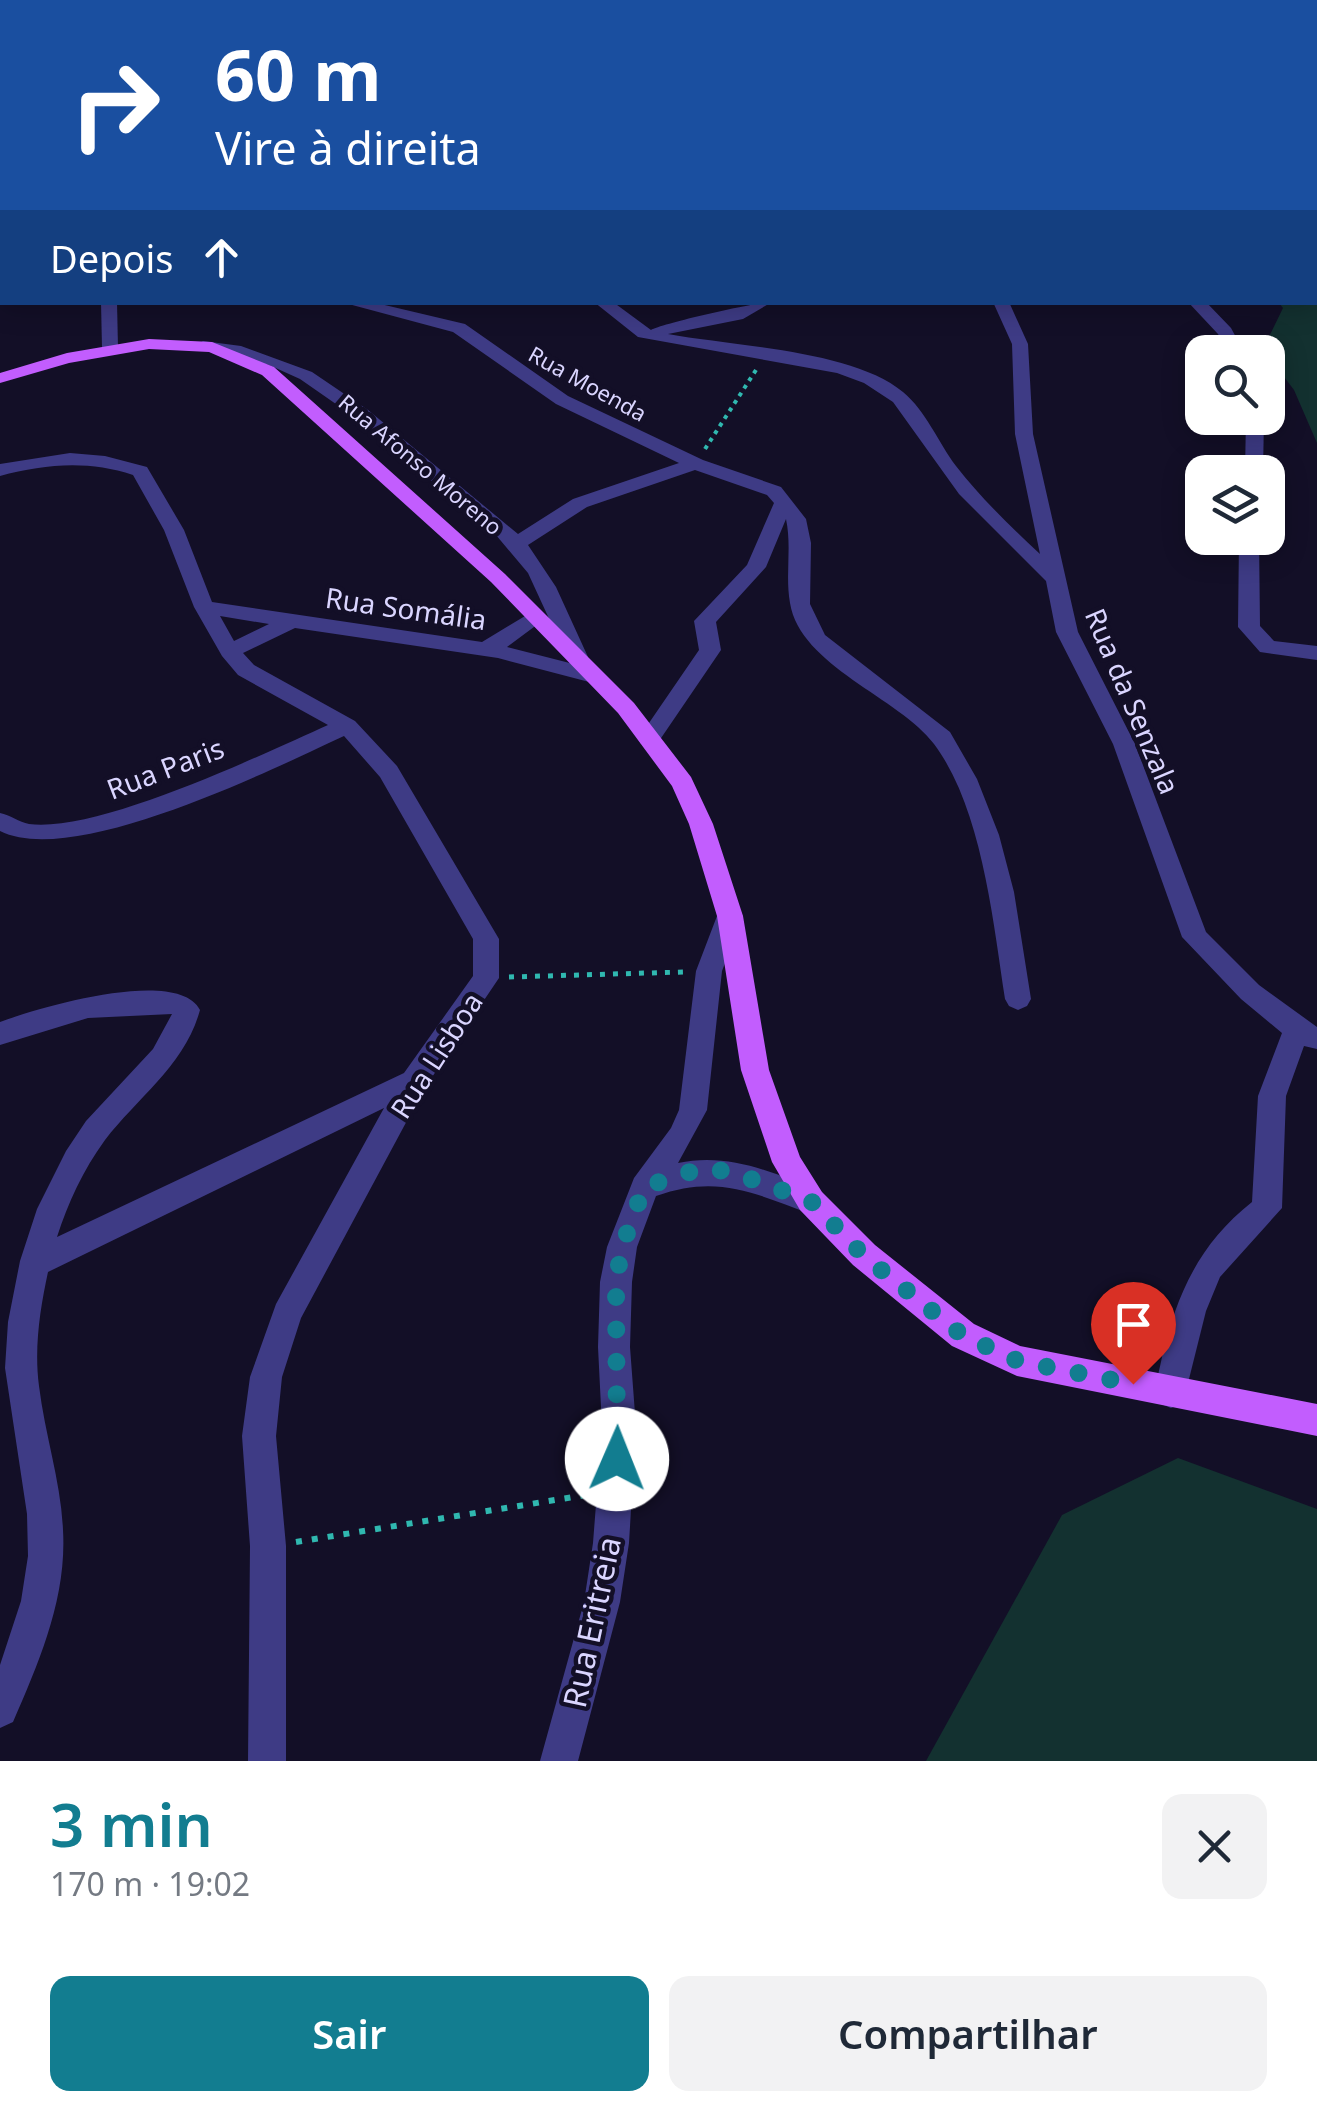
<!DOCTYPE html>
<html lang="pt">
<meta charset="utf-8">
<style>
body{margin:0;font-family:"Noto Sans",sans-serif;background:#f2f2f3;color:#1f2937;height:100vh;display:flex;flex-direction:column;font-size:38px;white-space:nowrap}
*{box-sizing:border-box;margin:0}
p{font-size:32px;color:#747a83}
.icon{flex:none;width:55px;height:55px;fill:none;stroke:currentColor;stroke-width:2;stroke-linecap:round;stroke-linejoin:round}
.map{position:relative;height:1761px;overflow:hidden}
.details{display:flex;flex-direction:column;background:#fff;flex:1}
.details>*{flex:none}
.top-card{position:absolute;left:0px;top:0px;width:1318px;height:305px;box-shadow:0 5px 25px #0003;background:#1a4fa0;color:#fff;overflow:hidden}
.buttons{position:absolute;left:1185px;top:335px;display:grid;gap:20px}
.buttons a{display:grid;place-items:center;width:100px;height:100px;border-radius:20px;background:#fff;box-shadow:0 5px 25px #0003;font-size:50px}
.pin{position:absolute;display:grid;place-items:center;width:85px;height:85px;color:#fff;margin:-102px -42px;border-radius:50% 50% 50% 0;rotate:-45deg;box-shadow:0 0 10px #0007}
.pin .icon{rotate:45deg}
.me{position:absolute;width:110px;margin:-55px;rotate:1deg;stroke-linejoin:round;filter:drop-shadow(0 0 8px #0008)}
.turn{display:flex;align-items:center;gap:35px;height:210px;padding:0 50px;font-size:45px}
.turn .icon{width:130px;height:130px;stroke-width:2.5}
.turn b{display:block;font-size:70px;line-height:85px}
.then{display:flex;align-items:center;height:95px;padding:0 50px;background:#0003;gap:20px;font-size:38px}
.round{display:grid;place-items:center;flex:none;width:105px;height:105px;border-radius:20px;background:#f2f2f3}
.summary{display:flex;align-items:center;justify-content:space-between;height:170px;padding:0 50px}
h1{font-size:60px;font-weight:600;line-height:75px;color:#127d90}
.cta{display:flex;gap:20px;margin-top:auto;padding:20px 50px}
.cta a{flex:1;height:115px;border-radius:20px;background:#127d90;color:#fff;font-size:40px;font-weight:600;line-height:115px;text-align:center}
.cta a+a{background:#f2f2f3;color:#1f2937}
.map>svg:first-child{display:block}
.green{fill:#133130}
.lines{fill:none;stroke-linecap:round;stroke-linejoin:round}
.path-far2{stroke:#30b8b0;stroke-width:4;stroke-dasharray:4 5;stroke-linecap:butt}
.path-far1{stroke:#30b8b0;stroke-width:5;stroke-dasharray:5 8;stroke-linecap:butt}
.path{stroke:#30b8b0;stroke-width:6;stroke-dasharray:6 10;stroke-linecap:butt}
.minor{fill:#3e3b85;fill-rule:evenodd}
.major{fill:#c25dfe;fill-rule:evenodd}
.route{stroke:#127d90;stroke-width:18;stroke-dasharray:0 32.4}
.labels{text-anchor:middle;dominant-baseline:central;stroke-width:9;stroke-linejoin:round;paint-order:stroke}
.far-street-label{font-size:22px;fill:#dad5ff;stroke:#130f27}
.street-label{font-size:28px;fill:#dad5ff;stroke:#130f27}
.near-street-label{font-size:32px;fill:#dad5ff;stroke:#130f27}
</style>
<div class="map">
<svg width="1317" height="1761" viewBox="0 0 1317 1761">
<rect width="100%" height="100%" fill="#130f27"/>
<g class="green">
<path d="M 1315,249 L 1317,249 L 1317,443 L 1294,390 L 1263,349 L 1283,308 L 1279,303 L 1315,302 Z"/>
<path d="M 1178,1458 L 1317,1509 L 1317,1761 L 926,1761 L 1062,1515 Z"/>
</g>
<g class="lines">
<path class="path-far2" d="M 705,449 L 756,370"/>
<path class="path-far1" d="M 509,977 L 683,972"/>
<path class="path" d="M 296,1542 L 586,1495"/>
<g class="minor">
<path d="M 438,0 L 450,0 L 451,2 L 440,2 Z"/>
<path d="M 2,19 L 2,27 L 0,28 L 0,20 Z"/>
<path d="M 1317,25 L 1317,33 L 1315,34 L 1315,26 Z"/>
<path d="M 2,89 L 2,98 L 0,99 L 0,90 Z"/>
<path d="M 101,302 L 117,302 L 118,348 L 110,353 L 102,348 Z"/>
<path d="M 341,302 L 372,302 L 465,324 L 568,396 L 703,460 L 781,487 L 806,519 L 811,543 L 810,604 L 825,635 L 950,732 L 977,779 L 999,835 L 1014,892 L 1031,999 L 1027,1006 L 1018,1010 L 1009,1006 L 1005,999 C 993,921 982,808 934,744 C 900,698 800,666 790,603 C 785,575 792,547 786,519 L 766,567 L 716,622 L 721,650 L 657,744 L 641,744 L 638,739 L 699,650 L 694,621 L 747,565 L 774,503 L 767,495 L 695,470 L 587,507 L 528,545 L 556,587 L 588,657 L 577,664 L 569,662 L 528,573 L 496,535 L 356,418 L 300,379 L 269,365 L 195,346 L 203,341 L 241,346 L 312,372 L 368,410 L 518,534 L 573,499 L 679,463 L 556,404 L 453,332 Z"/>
<path d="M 594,302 L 613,302 L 651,330 C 664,323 757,302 772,302 L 743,319 L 668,334 C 732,346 853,350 903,392 C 926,411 938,442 956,466 C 981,498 1010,526 1040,554 L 1015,434 L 1012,344 L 993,302 L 1009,302 L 1028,344 L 1033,434 L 1078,632 L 1135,744 L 1206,932 L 1259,985 L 1317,1027 L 1317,1049 L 1304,1046 L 1286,1096 L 1282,1208 L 1220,1277 L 1206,1311 L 1183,1403 L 1171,1408 L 1159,1403 C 1153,1388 1159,1373 1162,1357 C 1177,1293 1200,1243 1252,1202 L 1258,1096 L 1282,1033 L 1241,999 L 1182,937 L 1113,744 L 1056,632 L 1046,581 L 959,494 L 893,402 L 864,383 L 837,373 L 638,337 Z"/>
<path d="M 1188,302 L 1206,302 L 1231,328 L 1244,352 L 1228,352 L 1218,334 Z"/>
<path d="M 1246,418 L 1264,418 L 1263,472 L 1245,472 Z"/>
<path d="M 70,453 L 105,456 L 147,467 L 184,530 L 212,602 L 482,642 L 535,610 L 545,616 L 542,621 L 507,647 L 601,671 L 604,676 L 593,683 L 498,658 L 295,628 L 243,653 L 254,665 L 355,721 L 397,766 L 499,939 L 499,978 L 424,1089 L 301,1318 L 282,1377 L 276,1436 L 286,1546 L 286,1761 L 248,1761 L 250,1546 L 242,1436 L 250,1377 L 276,1304 L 384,1108 L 48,1272 C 40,1309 34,1348 39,1386 C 45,1435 61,1482 63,1530 C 67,1598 39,1662 13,1722 L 0,1728 L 0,1665 L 21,1601 L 28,1556 L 27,1514 L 5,1368 L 8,1322 L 20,1261 L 37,1209 L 66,1151 L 86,1121 L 153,1049 L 172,1014 L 88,1018 L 0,1045 L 0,1022 C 37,1008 178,966 200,1010 C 185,1065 138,1097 105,1140 C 83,1170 68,1203 57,1237 L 404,1073 L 473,976 L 473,939 L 380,777 L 344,736 C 271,770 73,868 0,831 L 0,813 C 10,815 19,822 29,824 C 98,833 261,755 328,725 L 238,675 L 222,656 L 194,607 L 164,530 L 133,475 C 88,460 45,464 0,476 L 0,464 ZM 220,616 L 269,624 L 234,641 Z"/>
<path d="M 1239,538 L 1259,538 L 1260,626 L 1274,641 L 1317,646 L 1317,660 L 1260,652 L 1238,627 Z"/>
<path d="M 730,906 L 739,909 L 743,916 L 722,971 L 707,1110 L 678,1163 C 729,1152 775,1173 822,1192 L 826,1201 L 822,1210 L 811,1214 C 753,1193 718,1174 656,1196 L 637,1247 L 632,1282 L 630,1347 L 636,1427 L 629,1543 L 620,1602 L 578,1761 L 540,1761 L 584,1602 L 593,1543 L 602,1427 L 598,1347 L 600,1282 L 607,1247 L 634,1178 L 671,1128 L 679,1110 L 696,971 L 717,916 L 721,909 Z"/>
</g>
<path class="major" d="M 149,339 L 212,342 L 274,367 L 505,574 L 634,703 L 691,777 L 713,824 L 743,916 L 769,1070 L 800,1157 L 822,1192 L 875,1245 L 974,1324 L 1020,1346 L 1317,1404 L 1317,1436 L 1017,1376 L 952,1346 L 853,1265 L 800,1210 L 772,1162 L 741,1070 L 717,916 L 689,824 L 672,786 L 618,713 L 491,582 L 262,375 L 209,352 L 149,349 L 69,363 L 0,383 L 0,373 L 67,353 Z"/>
</g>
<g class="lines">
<path class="route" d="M 617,1459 L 616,1282 L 622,1247 L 644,1187 L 702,1168 L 732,1172 L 811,1201 L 864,1256 L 962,1335 L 1018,1361 L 1133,1384"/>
</g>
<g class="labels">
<g class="far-street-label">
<text transform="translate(588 383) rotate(29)">Rua Moenda</text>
<text transform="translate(421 464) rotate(40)">Rua Afonso Moreno</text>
</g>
<g class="street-label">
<text transform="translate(406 608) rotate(8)">Rua Somália</text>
<text transform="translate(1133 701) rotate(67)">Rua da Senzala</text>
<text transform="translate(165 768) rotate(-21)">Rua Paris</text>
<text transform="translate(436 1055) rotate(-57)">Rua Lisboa</text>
</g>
<g class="near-street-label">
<text transform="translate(591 1622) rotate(-78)">Rua Eritreia</text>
</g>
</g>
</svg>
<div class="buttons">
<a><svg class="icon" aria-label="search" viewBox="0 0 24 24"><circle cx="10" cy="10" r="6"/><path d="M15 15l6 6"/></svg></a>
<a><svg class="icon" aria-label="layers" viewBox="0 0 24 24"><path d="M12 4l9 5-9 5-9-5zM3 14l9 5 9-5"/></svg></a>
</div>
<div class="pin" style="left:1133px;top:1384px;background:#d93025"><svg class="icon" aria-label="arrive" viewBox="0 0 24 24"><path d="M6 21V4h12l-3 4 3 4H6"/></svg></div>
<svg class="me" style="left:617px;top:1459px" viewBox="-20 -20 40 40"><circle r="19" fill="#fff"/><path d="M0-13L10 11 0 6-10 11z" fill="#127d90"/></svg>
<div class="top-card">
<div class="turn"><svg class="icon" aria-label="right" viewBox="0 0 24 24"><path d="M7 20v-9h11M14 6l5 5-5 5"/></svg><div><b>60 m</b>Vire à direita</div></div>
<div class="then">Depois<svg class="icon" aria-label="ahead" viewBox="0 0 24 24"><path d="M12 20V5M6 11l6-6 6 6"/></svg></div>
</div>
</div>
<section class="details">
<div class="summary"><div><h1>3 min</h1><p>170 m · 19:02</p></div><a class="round"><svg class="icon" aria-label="close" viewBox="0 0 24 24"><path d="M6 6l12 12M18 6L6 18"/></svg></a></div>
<div class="cta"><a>Sair</a><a>Compartilhar</a></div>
</section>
